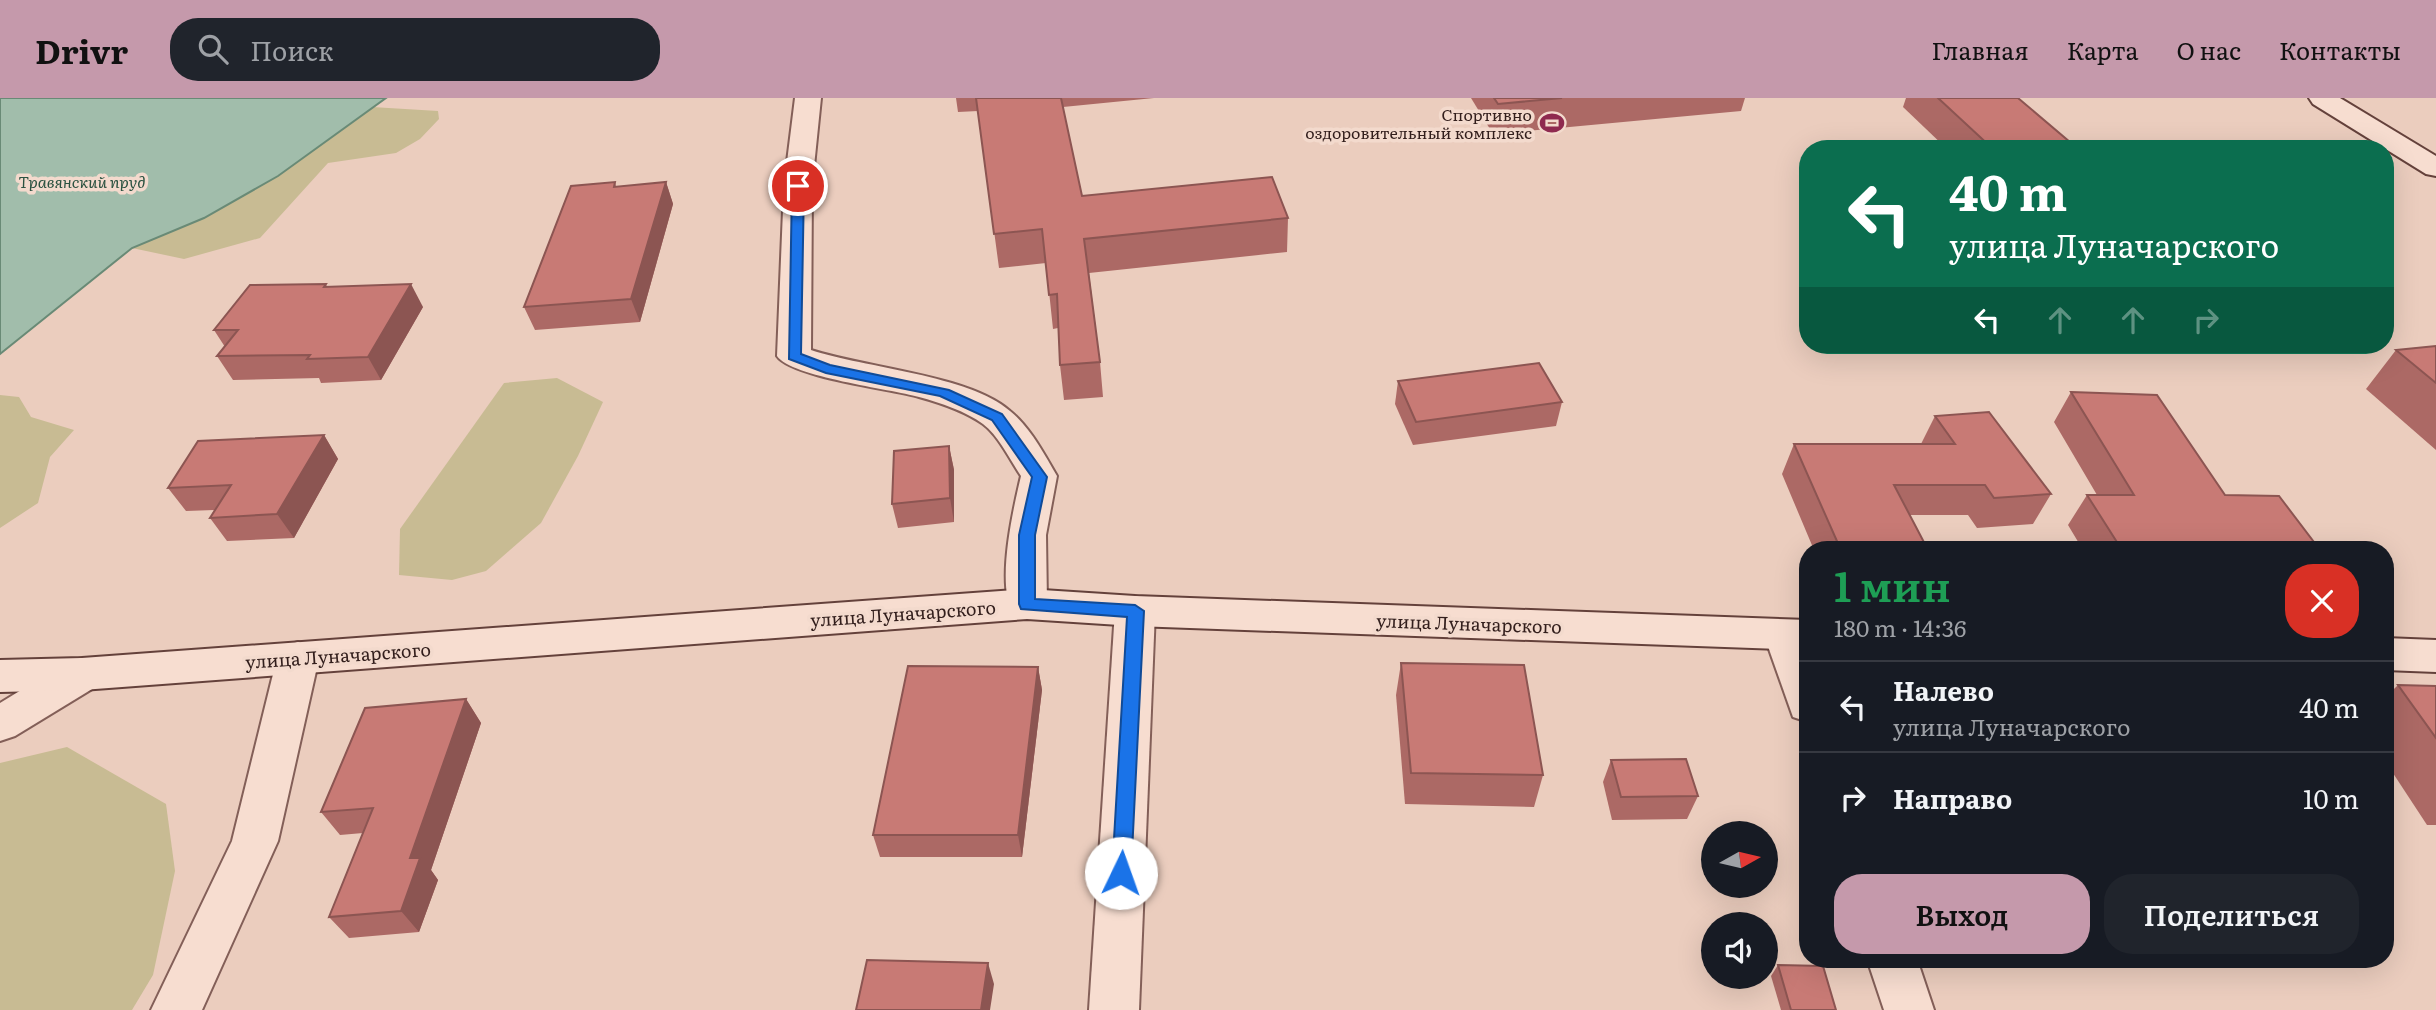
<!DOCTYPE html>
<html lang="ru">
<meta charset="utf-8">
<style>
body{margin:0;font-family:Literata,serif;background:#20242c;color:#f1f3f6;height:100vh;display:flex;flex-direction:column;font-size:26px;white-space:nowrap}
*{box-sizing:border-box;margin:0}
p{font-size:23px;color:#9ea1a6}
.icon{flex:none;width:38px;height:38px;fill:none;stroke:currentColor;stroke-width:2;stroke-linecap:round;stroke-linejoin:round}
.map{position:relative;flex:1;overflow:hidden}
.details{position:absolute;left:1799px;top:443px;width:595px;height:427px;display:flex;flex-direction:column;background:#171b24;border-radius:28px;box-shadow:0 7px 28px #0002}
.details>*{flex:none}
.top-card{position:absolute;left:1799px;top:42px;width:595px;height:214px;border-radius:28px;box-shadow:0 7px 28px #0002;background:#0b6e4f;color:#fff;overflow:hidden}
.needle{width:46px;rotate:82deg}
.buttons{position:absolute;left:1701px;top:723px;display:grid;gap:14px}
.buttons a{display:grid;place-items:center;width:77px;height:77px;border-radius:50%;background:#171b24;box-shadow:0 7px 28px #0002;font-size:35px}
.pin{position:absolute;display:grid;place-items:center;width:60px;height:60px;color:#fff;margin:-30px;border:4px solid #fff;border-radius:50%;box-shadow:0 2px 7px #0007}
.me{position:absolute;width:77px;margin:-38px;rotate:3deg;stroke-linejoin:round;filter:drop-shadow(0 0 5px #0008)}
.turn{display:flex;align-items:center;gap:24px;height:147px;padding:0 35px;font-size:32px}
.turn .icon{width:91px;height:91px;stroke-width:2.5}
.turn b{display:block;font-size:49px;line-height:60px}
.lanes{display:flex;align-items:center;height:66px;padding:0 35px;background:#0003;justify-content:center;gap:35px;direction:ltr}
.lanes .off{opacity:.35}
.round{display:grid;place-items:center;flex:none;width:74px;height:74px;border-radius:28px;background:#20242c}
.summary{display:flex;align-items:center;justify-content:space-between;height:119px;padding:0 35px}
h1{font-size:42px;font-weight:600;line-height:52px;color:#1e9e55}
.action{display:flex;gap:14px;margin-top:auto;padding:14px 35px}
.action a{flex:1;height:80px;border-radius:28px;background:#c599ab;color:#111;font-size:28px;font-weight:600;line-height:80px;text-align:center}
.action a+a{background:#20242c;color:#f1f3f6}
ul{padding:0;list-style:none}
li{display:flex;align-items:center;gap:21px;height:91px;padding:0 35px;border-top:2px solid #363941}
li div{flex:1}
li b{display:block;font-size:26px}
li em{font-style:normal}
header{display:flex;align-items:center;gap:42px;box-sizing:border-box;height:98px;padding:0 35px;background:#c599ab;color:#111}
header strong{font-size:33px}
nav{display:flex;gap:38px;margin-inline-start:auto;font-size:24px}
.search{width:490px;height:63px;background:#20242c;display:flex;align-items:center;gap:18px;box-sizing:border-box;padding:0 24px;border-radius:28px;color:#9ea1a6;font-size:26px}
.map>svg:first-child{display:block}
.green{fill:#c8bb93}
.water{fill:#a1bdab;stroke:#698a76;stroke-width:2}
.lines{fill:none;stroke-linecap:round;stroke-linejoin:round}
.street-casing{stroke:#835f58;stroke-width:4}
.secondary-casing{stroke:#64413b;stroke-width:4}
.street{fill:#f7ddd0;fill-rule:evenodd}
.secondary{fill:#f7ddd0;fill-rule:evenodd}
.wall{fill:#ac6965}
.shaded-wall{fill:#8c5552}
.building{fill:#c87a75;stroke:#8c5552;stroke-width:2}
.route{fill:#1a73e8;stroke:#114b97;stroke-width:2}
.labels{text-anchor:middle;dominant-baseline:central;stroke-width:7;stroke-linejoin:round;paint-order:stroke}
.far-poi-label{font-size:16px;fill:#321e1c;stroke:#f3dacd;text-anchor:end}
.far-water-label{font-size:16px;font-style:italic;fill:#2b5241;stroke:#f3dacd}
.street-label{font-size:18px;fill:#321e1c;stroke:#f3dacd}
</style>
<header>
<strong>Drivr</strong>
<div class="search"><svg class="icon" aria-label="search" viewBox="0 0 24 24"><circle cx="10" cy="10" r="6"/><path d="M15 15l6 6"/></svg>Поиск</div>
<nav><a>Главная</a><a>Карта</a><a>О нас</a><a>Контакты</a></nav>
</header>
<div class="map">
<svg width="2436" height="912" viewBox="0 0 2436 912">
<rect width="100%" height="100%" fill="#ebcdbe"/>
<g class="green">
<path d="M 372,9 L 438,13 L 439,21 L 420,41 L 396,55 L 328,65 L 260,140 L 184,161 L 132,150 L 204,120 L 278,78 Z"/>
<path d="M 557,280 L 603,304 L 578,358 L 541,425 L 486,473 L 452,482 L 399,477 L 400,431 L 504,285 Z"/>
<path d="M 0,297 L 19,299 L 31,319 L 74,332 L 50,359 L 38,405 L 0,430 Z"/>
<path d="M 67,649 L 166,706 L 175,773 L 153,877 L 132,912 L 0,912 L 0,665 Z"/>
</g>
<path class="water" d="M 0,0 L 386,0 L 278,78 L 204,120 L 132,150 L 0,256 Z"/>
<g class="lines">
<g class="street-casing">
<g id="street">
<path d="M 795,0 L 821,0 L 812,88 L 811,252 C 865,270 969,277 1010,313 C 1030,329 1044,356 1057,378 L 1046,437 L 1047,506 L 1041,516 L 1027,521 L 1013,516 C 996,486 1013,412 1021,378 C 1010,362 999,338 983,326 C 965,313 941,305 919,299 C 891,291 791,279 777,258 L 784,88 Z"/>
<path d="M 1135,498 L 1149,502 L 1155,513 L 1139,912 L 1089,912 L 1115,513 L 1121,502 Z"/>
<path d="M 1784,522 L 1798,526 L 1808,547 L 1808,624 L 1793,619 L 1764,537 L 1770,526 Z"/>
<path d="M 298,544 L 313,549 L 319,560 L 278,743 L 202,912 L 151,912 L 232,743 L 277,560 L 283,549 Z"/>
<path d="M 82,560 L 97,564 L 103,576 L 97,588 L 15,638 L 0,643 L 0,605 L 67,564 Z"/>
<path d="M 1867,861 L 1917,861 L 1934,912 L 1884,912 Z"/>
</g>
</g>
<g class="secondary-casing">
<g id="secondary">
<path d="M 2309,0 L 2340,0 L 2436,58 L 2436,78 L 2426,76 L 2313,6 Z"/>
<path d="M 1027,491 L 1135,498 L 1808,522 L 1808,552 L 1135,528 L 1027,521 L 82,592 L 0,594 L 0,562 L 82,560 Z"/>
<path d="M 2385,540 L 2436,542 L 2436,574 L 2385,572 Z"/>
</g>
</g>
<use href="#street" class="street"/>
<use href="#secondary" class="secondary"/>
</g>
<g class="wall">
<path d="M 956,0 L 1154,0 L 1063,9 L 1082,98 L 1288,120 L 1287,154 L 1089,175 L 1100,264 L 1103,299 L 1064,302 L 1060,267 L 1058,230 L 1053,231 L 1046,165 L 999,170 L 978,13 L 958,14 Z"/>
<path d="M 1471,0 L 1745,0 L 1741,13 L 1493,36 Z"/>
<path d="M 1906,0 L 2018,0 L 2077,50 L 1947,51 L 1903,9 Z"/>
<path d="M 615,84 L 616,89 L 666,84 L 673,106 L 640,224 L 535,232 L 524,209 Z"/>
<path d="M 326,186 L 327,189 L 423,209 L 381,282 L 321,285 L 319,280 L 233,282 L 217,258 L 225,249 L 214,232 Z"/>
<path d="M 2436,248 L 2436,352 L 2366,291 L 2396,252 Z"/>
<path d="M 1398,283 L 1562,304 L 1556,328 L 1413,347 L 1395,306 Z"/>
<path d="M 2071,294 L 2225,397 L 2320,452 L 2083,452 L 2068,427 L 2087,397 L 2097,397 L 2054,324 Z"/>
<path d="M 1935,318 L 2051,396 L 2033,426 L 1977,430 L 1968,417 L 1910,417 L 1927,450 L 1926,452 L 1814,452 L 1782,376 L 1794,346 L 1921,346 Z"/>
<path d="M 324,337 L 338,361 L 294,440 L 227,443 L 210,420 L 214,412 L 186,413 L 168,390 Z"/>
<path d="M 949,348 L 954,372 L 954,424 L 898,430 L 892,406 Z"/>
<path d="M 1401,565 L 1543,677 L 1534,709 L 1405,706 L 1396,597 Z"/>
<path d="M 1038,569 L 1042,592 L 1022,759 L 880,759 L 873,737 Z"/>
<path d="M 2398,587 L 2436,588 L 2436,727 L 2427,727 L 2385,663 L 2385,600 Z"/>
<path d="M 466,601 L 481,625 L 431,772 L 438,782 L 419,834 L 349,840 L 329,819 L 363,735 L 340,737 L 321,714 Z"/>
<path d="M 1611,662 L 1698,698 L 1687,721 L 1612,722 L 1603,684 Z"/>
<path d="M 1778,867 L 1836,912 L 1781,912 L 1771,878 Z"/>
</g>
<g class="shaded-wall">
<path d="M 666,84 L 673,106 L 640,224 L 631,201 Z"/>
<path d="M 411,186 L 423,209 L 381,282 L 368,259 Z"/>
<path d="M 324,337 L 338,361 L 294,440 L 277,416 Z"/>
<path d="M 949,348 L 954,372 L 954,424 L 950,400 Z"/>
<path d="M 1038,569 L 1042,592 L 1022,759 L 1018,737 Z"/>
<path d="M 466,601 L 481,625 L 431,772 L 438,782 L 419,834 L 401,813 L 410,760 Z"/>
<path d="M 988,865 L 994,886 L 990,912 L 981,912 Z"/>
</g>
<g class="building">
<path d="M 976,0 L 1061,0 L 1082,98 L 1272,79 L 1288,120 L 1084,141 L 1100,264 L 1060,267 L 1057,196 L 1049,197 L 1042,131 L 994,136 Z"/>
<path d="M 1494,0 L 1562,0 L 1498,6 Z"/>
<path d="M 1938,0 L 2018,0 L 2077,50 L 1993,51 Z"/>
<path d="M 615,84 L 614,89 L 666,84 L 631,201 L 524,209 L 571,88 Z"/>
<path d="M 326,186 L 324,189 L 411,186 L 368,259 L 307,261 L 310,257 L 217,258 L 238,232 L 214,232 L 250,187 Z"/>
<path d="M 2436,248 L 2436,285 L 2396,252 Z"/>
<path d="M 1539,265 L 1562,304 L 1416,324 L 1398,283 Z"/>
<path d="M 2071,294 L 2157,297 L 2225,397 L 2279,398 L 2320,452 L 2122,452 L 2087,397 L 2134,397 Z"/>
<path d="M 1989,314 L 2051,396 L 1994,400 L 1985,387 L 1894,387 L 1927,450 L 1840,450 L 1794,346 L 1955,346 L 1935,318 Z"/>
<path d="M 324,337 L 277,416 L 210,420 L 231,387 L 168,390 L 198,343 Z"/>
<path d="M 949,348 L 950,400 L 892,406 L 894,353 Z"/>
<path d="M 1401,565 L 1524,567 L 1543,677 L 1411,675 Z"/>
<path d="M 908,568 L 1038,569 L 1018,737 L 873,737 Z"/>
<path d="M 2398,587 L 2436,588 L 2436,640 Z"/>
<path d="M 466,601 L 410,760 L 420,760 L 401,813 L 329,819 L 373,710 L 321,714 L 365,610 Z"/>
<path d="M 1686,661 L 1698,698 L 1621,699 L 1611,662 Z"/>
<path d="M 867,862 L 988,865 L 981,912 L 856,912 Z"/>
<path d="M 1778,867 L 1823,868 L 1836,912 L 1791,912 Z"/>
</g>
<path class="route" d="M 798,84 L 804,88 L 801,256 L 830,267 L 949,292 L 1002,316 L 1047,379 L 1035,437 L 1035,501 L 1135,507 L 1144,513 L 1131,775 L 1128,781 L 1121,784 L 1114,781 L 1112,775 L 1127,519 L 1021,511 L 1019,506 L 1019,437 L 1032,379 L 992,322 L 940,298 L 826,275 L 789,261 L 792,88 Z"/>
<defs>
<g id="stadium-bare" transform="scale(1.89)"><path d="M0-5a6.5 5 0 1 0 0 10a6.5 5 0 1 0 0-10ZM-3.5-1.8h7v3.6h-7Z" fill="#8f2a4f" stroke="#f3dacd" stroke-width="2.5" paint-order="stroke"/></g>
</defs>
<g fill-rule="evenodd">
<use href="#stadium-bare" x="1552" y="25"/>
</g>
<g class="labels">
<g class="far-poi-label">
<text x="1532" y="16">Спортивно<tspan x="1532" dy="18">оздоровительный комплекс</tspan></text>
</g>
<g class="far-water-label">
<text x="82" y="83">Травянский пруд</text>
</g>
<g class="street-label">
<text transform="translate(903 515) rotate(-4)">улица Луначарского</text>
<text transform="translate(1469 525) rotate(2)">улица Луначарского</text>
<text transform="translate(338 557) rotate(-4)">улица Луначарского</text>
</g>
</g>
</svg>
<div class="buttons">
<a><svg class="needle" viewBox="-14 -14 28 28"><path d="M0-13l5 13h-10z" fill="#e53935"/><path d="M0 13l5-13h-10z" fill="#9ea1a6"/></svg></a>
<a><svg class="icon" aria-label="sound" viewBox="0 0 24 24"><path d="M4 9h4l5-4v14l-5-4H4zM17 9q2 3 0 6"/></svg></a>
</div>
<div class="pin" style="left:798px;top:88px;background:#d93025"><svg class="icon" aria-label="arrive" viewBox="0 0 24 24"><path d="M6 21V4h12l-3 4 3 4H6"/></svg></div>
<svg class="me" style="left:1121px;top:775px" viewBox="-20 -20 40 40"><circle r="19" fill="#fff"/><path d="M0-13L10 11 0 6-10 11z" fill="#1a73e8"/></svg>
<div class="top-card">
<div class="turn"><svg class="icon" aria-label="left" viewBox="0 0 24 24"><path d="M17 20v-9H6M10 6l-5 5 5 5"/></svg><div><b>40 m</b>улица Луначарского</div></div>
<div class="lanes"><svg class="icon" aria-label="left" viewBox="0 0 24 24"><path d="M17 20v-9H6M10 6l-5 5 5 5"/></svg><svg class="icon off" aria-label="ahead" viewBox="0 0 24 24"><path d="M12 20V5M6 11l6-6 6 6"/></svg><svg class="icon off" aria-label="ahead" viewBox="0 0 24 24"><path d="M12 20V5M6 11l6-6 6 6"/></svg><svg class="icon off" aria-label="right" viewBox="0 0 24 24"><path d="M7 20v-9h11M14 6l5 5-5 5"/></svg></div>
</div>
<section class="details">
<div class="summary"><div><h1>1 мин</h1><p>180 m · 14:36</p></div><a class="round" style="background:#d93025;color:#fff"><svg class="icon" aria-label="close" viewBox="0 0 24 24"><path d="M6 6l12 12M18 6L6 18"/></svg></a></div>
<ul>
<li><svg class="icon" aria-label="left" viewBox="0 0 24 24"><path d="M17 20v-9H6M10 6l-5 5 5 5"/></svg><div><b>Налево</b><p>улица Луначарского</p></div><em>40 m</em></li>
<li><svg class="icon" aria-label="right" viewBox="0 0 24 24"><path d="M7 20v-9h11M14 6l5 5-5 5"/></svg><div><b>Направо</b></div><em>10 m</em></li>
</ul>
<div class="action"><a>Выход</a><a>Поделиться</a></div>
</section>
</div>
